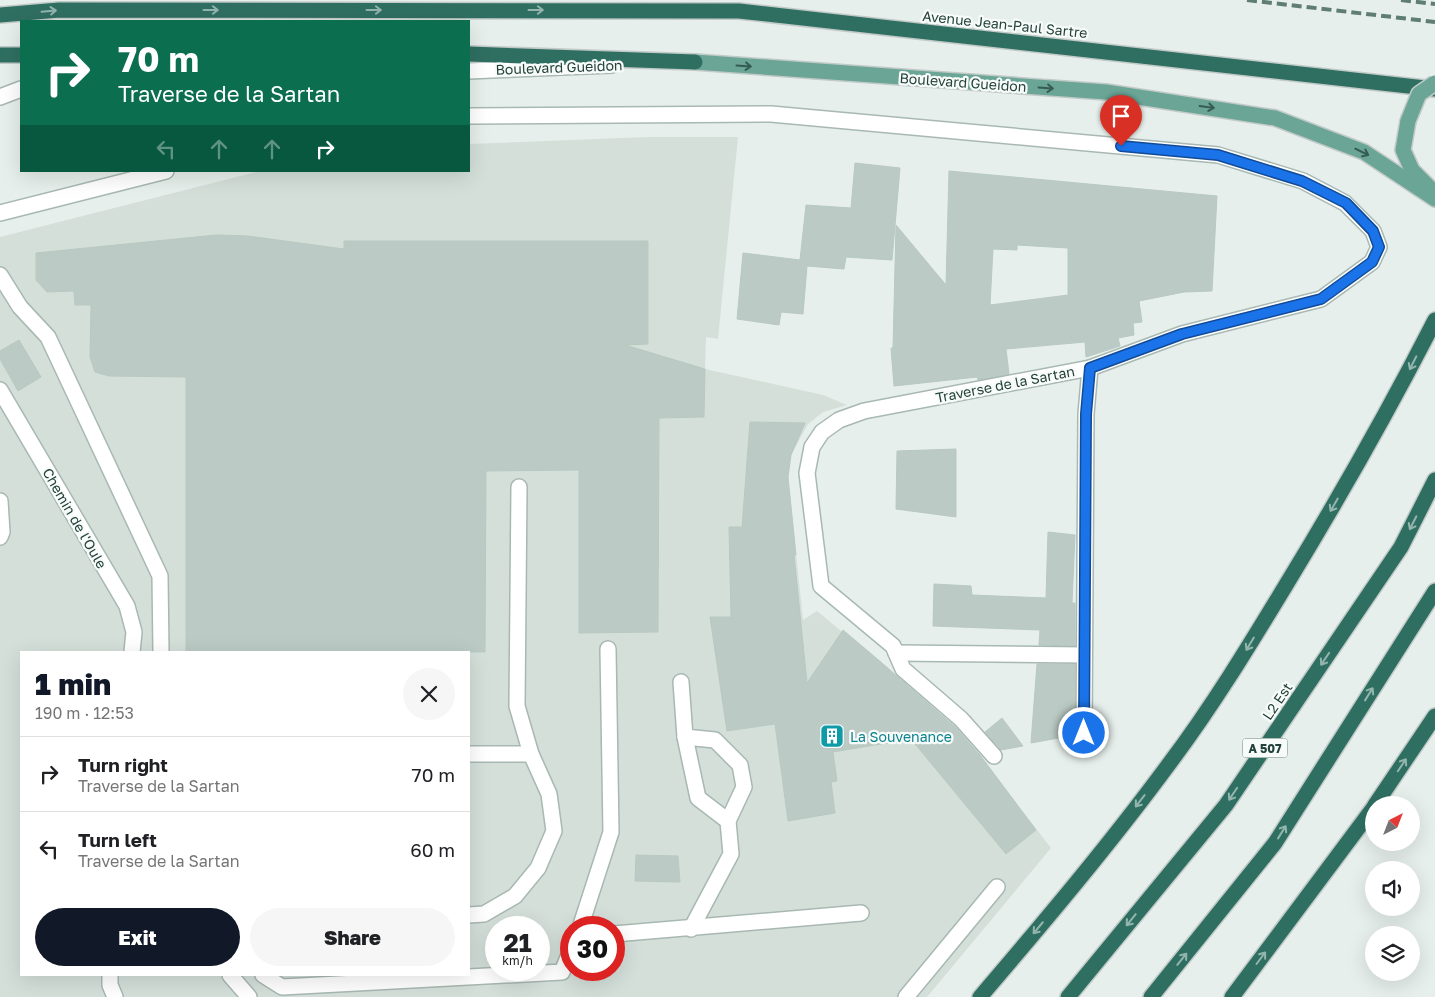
<!DOCTYPE html>
<meta charset="utf-8">
<style>
body{margin:0;font-family:"Golos Text",sans-serif;background:#f6f6f6;color:#202124;height:100vh;display:flex;flex-direction:column;font-size:19px;white-space:nowrap}
*{box-sizing:border-box;margin:0}
p{font-size:16px;color:#757577}
.icon{flex:none;width:28px;height:28px;fill:none;stroke:currentColor;stroke-width:2;stroke-linecap:round;stroke-linejoin:round}
.map{position:relative;flex:1;overflow:hidden}
.side{position:absolute;left:20px;top:651px;width:450px;height:325px;display:flex;flex-direction:column;background:#fff;border-radius:0px;box-shadow:0 5px 20px #0002}
.side>*{flex:none}
.top-card{position:absolute;left:20px;top:20px;width:450px;height:152px;border-radius:0px;box-shadow:0 5px 20px #0002;background:#0b6e4f;color:#fff;overflow:hidden}
.needle{width:32px;rotate:42deg}
.buttons{position:absolute;left:1365px;top:796px;display:grid;gap:10px}
.buttons a{display:grid;place-items:center;width:55px;height:55px;border-radius:50%;background:#fff;box-shadow:0 5px 20px #0002;font-size:25px}
.speed{position:absolute;left:485px;top:916px;display:flex;gap:10px;font-size:25px;font-weight:700;text-align:center}
.speed>*{display:grid;place-content:center;width:65px;height:65px;border-radius:50%;background:#fff;box-shadow:0 5px 20px #0002;line-height:1}
.speed small{font-size:12px;font-weight:400}
.speed .limit{border:8px solid #d22;background:#fff;color:#111}
.pin{position:absolute;display:grid;place-items:center;width:42px;height:42px;color:#fff;margin:-51px -21px;border-radius:50% 50% 50% 0;rotate:-45deg;box-shadow:0 0 5px #0007}
.pin .icon{rotate:45deg}
.me{position:absolute;width:55px;margin:-28px;rotate:0deg;stroke-linejoin:round;filter:drop-shadow(0 0 4px #0008)}
.turn{display:flex;align-items:center;gap:18px;height:105px;padding:0 15px;font-size:22px}
.turn .icon{width:65px;height:65px;stroke-width:2.5}
.turn b{display:block;font-size:35px;line-height:42px}
.lanes{display:flex;align-items:center;height:48px;padding:0 15px;background:#0003;justify-content:center;gap:25px;direction:ltr}
.lanes .off{opacity:.35}
.round{display:grid;place-items:center;flex:none;width:52px;height:52px;border-radius:26px;background:#f6f6f6}
.head{display:flex;align-items:center;justify-content:space-between;height:85px;padding:0 15px}
h1{font-size:30px;font-weight:800;line-height:38px;color:#111827}
.cta{display:flex;gap:10px;margin-top:auto;padding:10px 15px}
.cta a{flex:1;height:58px;border-radius:30px;background:#111827;color:#fff;font-size:20px;font-weight:800;line-height:58px;text-align:center}
.cta a+a{background:#f6f6f6;color:#202124}
ul{padding:0;list-style:none}
li{display:flex;align-items:center;gap:15px;height:75px;padding:0 15px;border-top:1px solid #e0e0e0}
li div{flex:1}
li b{display:block;font-size:19px}
li em{font-style:normal}
.map>svg:first-child{display:block}
.built{fill:#d4dfda;fill-rule:evenodd}
.building{fill:#bbcac4;stroke:#b8c9c2;fill-rule:evenodd}
.lines{fill:none;stroke-linecap:round;stroke-linejoin:round}
.minor-casing{stroke:#a8b8b2;stroke-width:18}
.major-casing{stroke:#c2cac8;stroke-width:18}
.highway-casing{stroke:#c2cac8;stroke-width:18}
.minor{stroke:#fff;stroke-width:15}
.major{stroke:#6aa596;stroke-width:15}
.highway{stroke:#2f6f62;stroke-width:15}
.rail{stroke:#5f7d75;stroke-width:4;stroke-dasharray:10 5;stroke-linecap:butt}
.major-bridge-casing{stroke:#c2cac8;stroke-width:18;stroke-linecap:butt}
.major-bridge{stroke:#6aa596;stroke-width:15}
.oneway{stroke:#93b5ae}
.oneway2{stroke:#365b51}
.route-casing{stroke:#114b97;stroke-width:12}
.route{stroke:#1a73e8;stroke-width:9}
.labels{text-anchor:middle;dominant-baseline:central;stroke-width:4.5;stroke-linejoin:round;paint-order:stroke}
.shield{fill:#f7fbf9;stroke:#637a73;stroke-width:1}
.shield-label{font-size:12px;font-weight:bold;fill:#24423a}
.street-label{font-size:14px;fill:#24423a;stroke:#f7fbf9}
.culture-label{font-size:14px;fill:#0d838f;stroke:#f7fbf9;text-anchor:start}
</style>
<div class="map">
<svg width="1435" height="997" viewBox="0 0 1435 997">
<rect width="100%" height="100%" fill="#e6efeb"/>
<path class="built" d="M 648,137 L 738,137 L 718,339 L 706,337 L 705,369 L 823,395 L 847,405 L 823,412 L 808,424 L 791,455 L 788,477 L 803,620 L 817,611 L 959,729 L 1051,848 L 927,997 L 0,997 L 0,237 L 260,171 L 469,171 L 469,144 ZM 21,652 L 469,652 L 469,975 L 21,975 ZM 496,928 L 539,928 L 539,970 L 496,970 ZM 571,928 L 614,928 L 614,970 L 571,970 Z"/>
<g class="building">
<path d="M 855,163 L 900,168 L 892,260 L 846,257 L 844,269 L 807,266 L 803,314 L 781,312 L 779,325 L 737,319 L 743,253 L 800,260 L 806,205 L 851,208 Z"/>
<path d="M 949,171 L 1217,196 L 1212,291 L 1184,292 L 1139,301 L 1142,322 L 1133,323 L 1134,335 L 1118,338 L 1120,346 L 1086,357 L 1085,342 L 1006,349 L 1009,374 L 978,380 L 977,377 L 894,386 L 891,348 L 893,348 L 896,225 L 946,285 ZM 1017,245 L 1068,248 L 1068,295 L 990,305 L 993,249 L 1017,250 Z"/>
<path d="M 216,235 L 248,236 L 344,249 L 344,241 L 648,241 L 648,344 L 625,345 L 705,369 L 704,417 L 659,418 L 658,632 L 579,633 L 579,470 L 486,471 L 485,652 L 186,652 L 186,377 L 109,376 L 95,372 L 90,357 L 91,305 L 75,305 L 74,291 L 47,292 L 36,280 L 36,253 Z"/>
<path d="M 19,340 L 41,377 L 18,391 L 0,359 L 0,351 Z"/>
<path d="M 750,422 L 805,423 L 791,455 L 788,477 L 796,555 L 794,555 L 807,683 L 843,630 L 882,663 L 954,726 L 980,755 L 1036,830 L 1006,854 L 911,739 L 833,752 L 837,781 L 831,782 L 835,813 L 788,821 L 775,724 L 727,731 L 710,617 L 731,617 L 729,527 L 742,527 Z"/>
<path d="M 956,449 L 956,517 L 896,509 L 897,451 Z"/>
<path d="M 1048,532 L 1075,535 L 1072,603 L 1075,603 L 1075,646 L 1039,645 L 1040,630 L 933,626 L 934,584 L 971,586 L 972,595 L 1046,598 Z"/>
<path d="M 1037,664 L 1075,664 L 1075,735 L 1031,743 Z"/>
<path d="M 1002,718 L 1023,746 L 1001,750 L 985,732 Z"/>
<path d="M 636,855 L 678,856 L 680,882 L 635,881 Z"/>
</g>
<g class="lines">
<g class="minor-casing">
<g id="minor">
<path d="M 469,71 L 612,65"/>
<path d="M 0,97 L 21,89"/>
<path d="M 469,116 L 771,114 L 1218,155 L 1303,181 L 1345,203 L 1373,231 L 1379,247 L 1372,262 L 1321,299 L 1182,334 L 1090,368 L 864,411 L 839,420 L 822,432 L 812,447 L 807,473 L 821,586 L 893,646 L 903,669 L 961,719 L 994,756"/>
<path d="M 0,213 L 166,171"/>
<path d="M 0,275 L 20,307 L 48,337 L 160,576 L 161,652"/>
<path d="M 0,390 L 127,606 L 134,632 L 132,652"/>
<path d="M 0,501 L 2,532 L 0,537"/>
<path d="M 896,653 L 1084,655"/>
<path d="M 681,682 L 685,737 L 715,740 L 740,765 L 744,787 L 728,821 L 731,854 L 691,929"/>
<path d="M 1084,733 L 1086,414 L 1090,368"/>
<path d="M 685,737 L 698,798 L 728,821"/>
<path d="M 469,754 L 531,754"/>
<path d="M 469,915 L 484,914 L 515,896 L 538,868 L 554,831 L 549,794 L 531,754 L 517,706 L 519,487"/>
<path d="M 580,928 L 611,832 L 608,649"/>
<path d="M 614,934 L 861,913"/>
<path d="M 110,975 L 110,985 L 115,997"/>
<path d="M 230,975 L 249,997"/>
<path d="M 263,975 L 282,987 L 562,972 L 571,950"/>
<path d="M 906,997 L 997,887"/>
</g>
</g>
<g class="major-casing">
<g id="major">
<path d="M 695,62 L 1106,92 L 1275,118 L 1364,152 L 1435,199"/>
<path d="M 1408,121 L 1403,150 L 1412,170 L 1431,189"/>
</g>
</g>
<g class="highway-casing">
<g id="highway">
<path d="M 0,15 L 59,10 L 739,11 L 1435,89"/>
<path d="M 469,54 L 695,62"/>
<path d="M 0,55 L 21,55"/>
<path d="M 1375,805 L 1435,716"/>
<path d="M 980,997 C 1045,921 1110,844 1169,764 C 1212,707 1249,646 1286,585 C 1339,498 1389,410 1435,320"/>
<path d="M 1068,997 L 1226,805 L 1401,547 L 1435,480"/>
<path d="M 1151,997 L 1275,843 L 1435,591"/>
<path d="M 1232,997 L 1374,807"/>
</g>
</g>
<use href="#minor" class="minor"/>
<use href="#major" class="major"/>
<use href="#highway" class="highway"/>
<g class="rail">
<path d="M 1247,0 L 1435,22"/>
<path d="M 1401,0 L 1435,4"/>
</g>
<g class="major-bridge-casing">
<path id="major-bridge" d="M 1408,121 L 1419,94 L 1435,83"/>
</g>
<use href="#major-bridge" class="major-bridge"/>
</g>
<defs><path id="oneway-shaft" d="M-6 0H5M1.5-3L5.5 0L1.5 3" fill="none" stroke-width="1.6" stroke-linecap="round" stroke-linejoin="round" transform="scale(1.25)"/></defs>
<g class="oneway">
<use href="#oneway-shaft" transform="translate(211 10)"/>
<use href="#oneway-shaft" transform="translate(374 10)"/>
<use href="#oneway-shaft" transform="translate(536 10)"/>
<use href="#oneway-shaft" transform="translate(49 11) rotate(-5)"/>
<use href="#oneway-shaft" transform="translate(1413 363) rotate(117)"/>
<use href="#oneway-shaft" transform="translate(1334 505) rotate(120)"/>
<use href="#oneway-shaft" transform="translate(1413 523) rotate(117)"/>
<use href="#oneway-shaft" transform="translate(1250 644) rotate(121)"/>
<use href="#oneway-shaft" transform="translate(1325 659) rotate(124)"/>
<use href="#oneway-shaft" transform="translate(1369 694) rotate(-58)"/>
<use href="#oneway-shaft" transform="translate(1402 765) rotate(-56)"/>
<use href="#oneway-shaft" transform="translate(1233 794) rotate(124)"/>
<use href="#oneway-shaft" transform="translate(1140 801) rotate(128)"/>
<use href="#oneway-shaft" transform="translate(1282 832) rotate(-58)"/>
<use href="#oneway-shaft" transform="translate(1131 920) rotate(129)"/>
<use href="#oneway-shaft" transform="translate(1038 928) rotate(130)"/>
<use href="#oneway-shaft" transform="translate(1261 958) rotate(-53)"/>
<use href="#oneway-shaft" transform="translate(1182 959) rotate(-51)"/>
</g>
<g class="oneway2">
<use href="#oneway-shaft" transform="translate(744 66) rotate(4)"/>
<use href="#oneway-shaft" transform="translate(1046 88) rotate(4)"/>
<use href="#oneway-shaft" transform="translate(1207 107) rotate(8)"/>
<use href="#oneway-shaft" transform="translate(1362 152) rotate(26)"/>
</g>
<g class="lines">
<g class="route-casing">
<path id="route" d="M 1084,733 L 1086,414 L 1090,368 L 1182,334 L 1321,299 L 1372,262 L 1379,247 L 1373,231 L 1346,203 L 1302,181 L 1218,155 L 1121,146"/>
</g>
<use href="#route" class="route"/>
</g>
<defs>
<g id="building-square" transform="scale(1.25)"><rect x="-9" y="-9" width="18" height="18" rx="4" fill="#0f9aa8" stroke="#f7fbf9"/><path d="M-4-6H4V6H1V3H-1V6H-4ZM-2.5-4.3h1.7v1.8h-1.7ZM.8-4.3h1.7v1.8H.8ZM-2.5-1h1.7V.8h-1.7ZM.8-1h1.7V.8H.8Z" fill="#fff"/></g>
</defs>
<g fill-rule="evenodd">
<use href="#building-square" x="832" y="736"/>
</g>
<g class="labels">
<rect class="shield" x="1242.5" y="738.5" width="45" height="19" rx="4"/>
<g class="shield-label">
<text x="1265" y="748">A 507</text>
</g>
<g class="street-label">
<text transform="translate(1005 24) rotate(6)">Avenue Jean-Paul Sartre</text>
<text transform="translate(559 67) rotate(-2)">Boulevard Gueidon</text>
<text transform="translate(963 82) rotate(4)">Boulevard Gueidon</text>
<text transform="translate(1005 384) rotate(-11)">Traverse de la Sartan</text>
<text transform="translate(75 518) rotate(60)">Chemin de l'Oule</text>
<text transform="translate(1277 701) rotate(-56)">L2 Est</text>
</g>
<g class="culture-label">
<text x="850" y="736">La Souvenance</text>
</g>
</g>
</svg>
<div class="buttons">
<a><svg class="needle" viewBox="-14 -14 28 28"><path d="M0-13l5 13h-10z" fill="#e53935"/><path d="M0 13l5-13h-10z" fill="#757577"/></svg></a>
<a><svg class="icon" aria-label="sound" viewBox="0 0 24 24"><path d="M4 9h4l5-4v14l-5-4H4zM17 9q2 3 0 6"/></svg></a>
<a><svg class="icon" aria-label="layers" viewBox="0 0 24 24"><path d="M12 4l9 5-9 5-9-5zM3 14l9 5 9-5"/></svg></a>
</div>
<div class="speed"><div>21<small>km/h</small></div><div class="limit">30</div></div>
<div class="pin" style="left:1121px;top:146px;background:#d93025"><svg class="icon" aria-label="arrive" viewBox="0 0 24 24"><path d="M6 21V4h12l-3 4 3 4H6"/></svg></div>
<svg class="me" style="left:1084px;top:733px" viewBox="-20 -20 40 40"><circle r="17" fill="#1a73e8" stroke="#fff" stroke-width="3"/><path d="M0-11L8 9 0 5-8 9z" fill="#fff"/></svg>
<div class="top-card">
<div class="turn"><svg class="icon" aria-label="right" viewBox="0 0 24 24"><path d="M7 20v-9h11M14 6l5 5-5 5"/></svg><div><b>70 m</b>Traverse de la Sartan</div></div>
<div class="lanes"><svg class="icon off" aria-label="left" viewBox="0 0 24 24"><path d="M17 20v-9H6M10 6l-5 5 5 5"/></svg><svg class="icon off" aria-label="ahead" viewBox="0 0 24 24"><path d="M12 20V5M6 11l6-6 6 6"/></svg><svg class="icon off" aria-label="ahead" viewBox="0 0 24 24"><path d="M12 20V5M6 11l6-6 6 6"/></svg><svg class="icon" aria-label="right" viewBox="0 0 24 24"><path d="M7 20v-9h11M14 6l5 5-5 5"/></svg></div>
</div>
<section class="side">
<div class="head"><div><h1>1 min</h1><p>190 m · 12:53</p></div><a class="round"><svg class="icon" aria-label="close" viewBox="0 0 24 24"><path d="M6 6l12 12M18 6L6 18"/></svg></a></div>
<ul>
<li><svg class="icon" aria-label="right" viewBox="0 0 24 24"><path d="M7 20v-9h11M14 6l5 5-5 5"/></svg><div><b>Turn right</b><p>Traverse de la Sartan</p></div><em>70 m</em></li>
<li><svg class="icon" aria-label="left" viewBox="0 0 24 24"><path d="M17 20v-9H6M10 6l-5 5 5 5"/></svg><div><b>Turn left</b><p>Traverse de la Sartan</p></div><em>60 m</em></li>
</ul>
<div class="cta"><a>Exit</a><a>Share</a></div>
</section>
</div>
